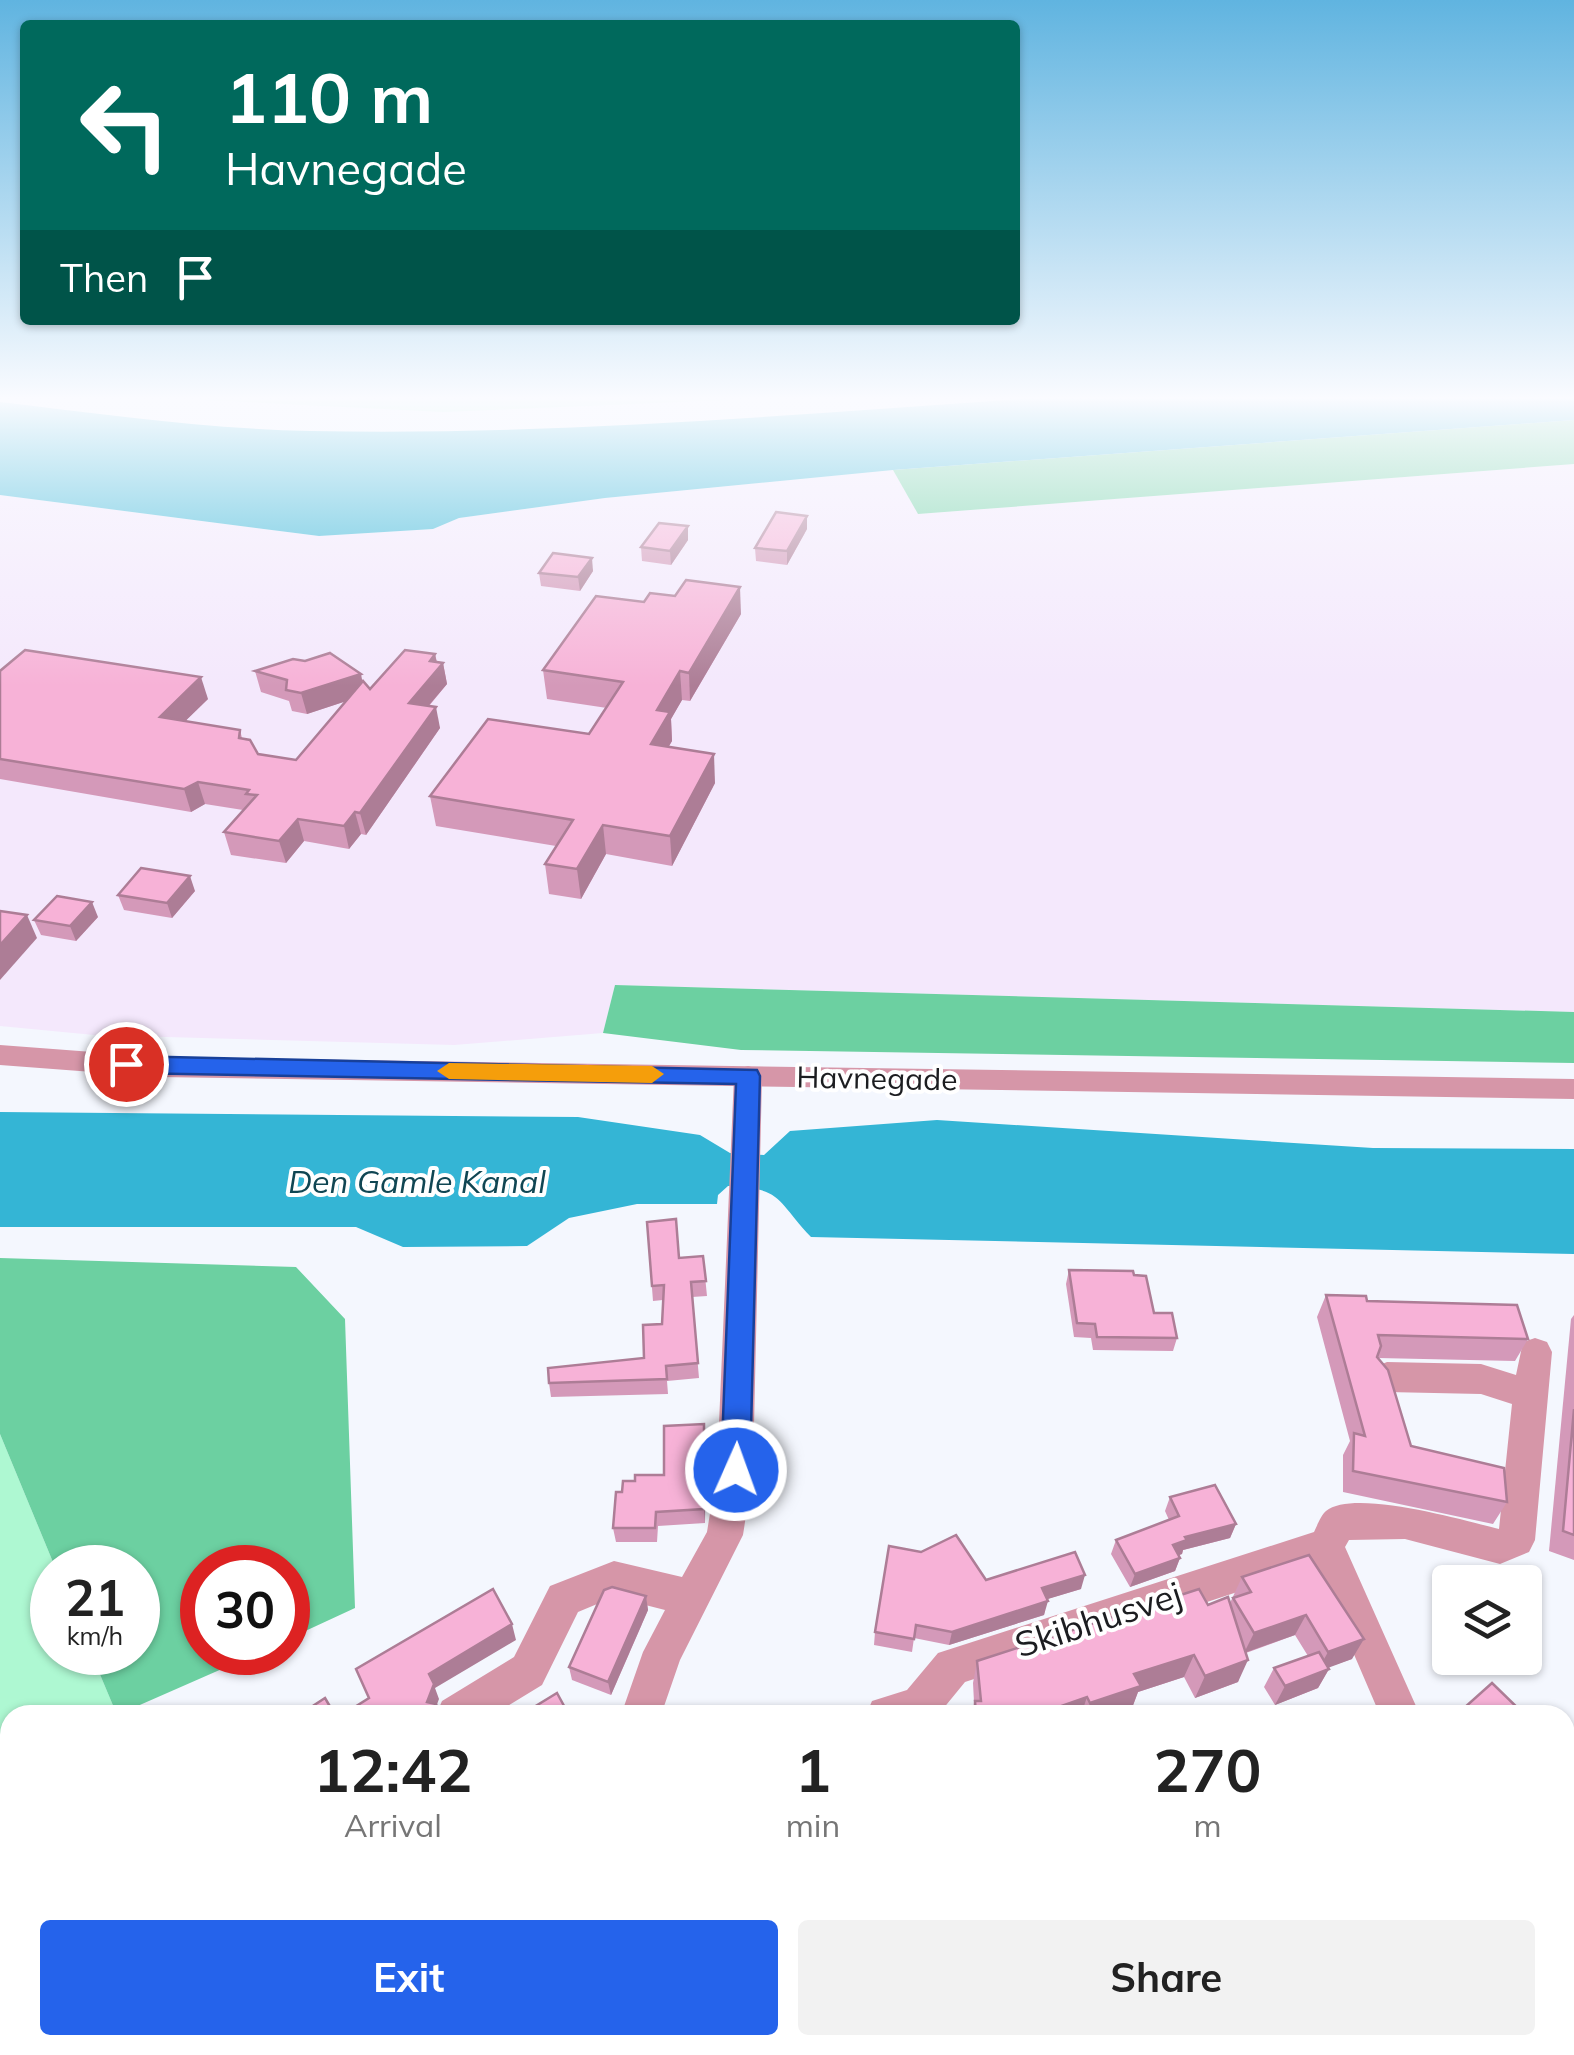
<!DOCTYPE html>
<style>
body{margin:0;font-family:Mulish,sans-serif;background:#f2f2f2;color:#222;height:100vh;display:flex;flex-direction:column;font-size:38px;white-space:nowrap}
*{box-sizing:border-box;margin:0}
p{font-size:32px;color:#767676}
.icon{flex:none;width:55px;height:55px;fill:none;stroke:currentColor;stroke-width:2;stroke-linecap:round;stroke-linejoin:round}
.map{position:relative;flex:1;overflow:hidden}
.panel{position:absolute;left:0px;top:1705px;width:1575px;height:350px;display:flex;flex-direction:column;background:#fff;border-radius:30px 30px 0 0;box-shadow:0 2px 8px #0004}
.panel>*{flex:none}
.guide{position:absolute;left:20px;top:20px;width:1000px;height:305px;border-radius:10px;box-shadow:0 2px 8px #0004;background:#00695c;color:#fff;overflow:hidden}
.controls{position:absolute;left:1432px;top:1565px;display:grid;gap:20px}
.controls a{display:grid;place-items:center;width:110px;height:110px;border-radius:10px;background:#fff;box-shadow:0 2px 8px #0004;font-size:50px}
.speed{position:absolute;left:30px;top:1545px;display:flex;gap:20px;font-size:50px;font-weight:700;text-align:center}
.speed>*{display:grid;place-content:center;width:130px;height:130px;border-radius:50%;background:#fff;box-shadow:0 2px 8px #0004;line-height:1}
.speed small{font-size:25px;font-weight:400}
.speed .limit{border:15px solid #d22;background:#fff;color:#111}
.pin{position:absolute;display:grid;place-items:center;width:85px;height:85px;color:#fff;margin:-42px;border:5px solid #fff;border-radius:50%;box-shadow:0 2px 10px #0007}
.me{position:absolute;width:110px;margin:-55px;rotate:2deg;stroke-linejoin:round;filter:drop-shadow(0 0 8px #0008)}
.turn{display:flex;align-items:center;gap:35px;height:210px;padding:0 40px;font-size:45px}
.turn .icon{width:130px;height:130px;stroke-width:2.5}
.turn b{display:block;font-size:70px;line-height:85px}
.then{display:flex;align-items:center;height:95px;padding:0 40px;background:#0003;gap:20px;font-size:38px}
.eta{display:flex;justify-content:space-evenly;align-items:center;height:170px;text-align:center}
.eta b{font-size:60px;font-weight:700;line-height:70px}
.action{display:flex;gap:20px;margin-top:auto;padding:20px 40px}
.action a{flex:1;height:115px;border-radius:10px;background:#2563eb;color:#fff;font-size:40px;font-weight:700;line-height:115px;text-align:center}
.action a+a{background:#f2f2f2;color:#222}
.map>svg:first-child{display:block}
.industrial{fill:#f4e8fc}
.green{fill:#aef8d2}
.forest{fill:#6cd0a1}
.water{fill:#34b5d5}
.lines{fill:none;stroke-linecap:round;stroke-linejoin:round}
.minor{fill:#d696a8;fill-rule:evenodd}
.tertiary{fill:#d696a8;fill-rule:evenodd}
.wall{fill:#d499b9}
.shaded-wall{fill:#ad7d96}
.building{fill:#f7b2d7;stroke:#ad7d96;stroke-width:2.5}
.route{fill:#2563eb;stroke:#184099;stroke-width:2.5}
.slow{fill:#f59e0b}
.labels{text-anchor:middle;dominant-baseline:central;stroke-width:8;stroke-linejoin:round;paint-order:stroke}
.street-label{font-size:30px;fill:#1c1d20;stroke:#fff}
.water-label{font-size:32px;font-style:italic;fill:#104653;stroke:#fff}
.near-street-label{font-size:35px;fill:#1c1d20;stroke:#fff}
</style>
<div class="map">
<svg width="1574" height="2055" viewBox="0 0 1574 2055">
<rect width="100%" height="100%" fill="#f4f7fe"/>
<path class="industrial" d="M 1574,464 L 1574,1012 L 615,985 L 603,1033 L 454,1045 L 94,1035 L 0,1026 L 0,495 L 319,536 L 433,529 L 459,518 L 605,498 L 893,470 L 919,514 Z"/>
<g class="green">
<path d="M 184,399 L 728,399 L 728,400 L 443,412 Z"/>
<path d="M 0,1434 L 55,1567 L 52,1652 L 91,1653 L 117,1715 L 10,1715 L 10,1874 L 0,1880 Z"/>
</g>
<g class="forest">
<path d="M 1574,420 L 1574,464 L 918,514 L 893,470 Z"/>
<path d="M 615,985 L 1574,1012 L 1574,1063 L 741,1050 L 603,1033 Z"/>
<path d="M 0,1258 L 296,1267 L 345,1319 L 355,1608 L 288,1639 L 288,1568 L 202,1568 L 202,1652 L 258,1653 L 117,1715 L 91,1653 L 138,1652 L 138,1568 L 55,1567 L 0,1434 Z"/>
</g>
<g class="water">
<path d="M 1023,399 L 1574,399 L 1574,420 L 893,470 L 605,498 L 459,518 L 433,529 L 319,536 L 0,495 L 0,402 C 102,414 207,429 310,431 C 548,436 785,415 1023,399 Z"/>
<path d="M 0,1112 L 578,1117 L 700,1135 L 730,1153 L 764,1155 L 790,1131 L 937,1120 L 1373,1148 L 1574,1149 L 1574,1254 L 811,1237 C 776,1200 783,1188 728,1186 L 718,1195 L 717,1204 L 637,1204 L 569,1218 L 527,1246 L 403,1247 L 356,1227 L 0,1227 Z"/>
</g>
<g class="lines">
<g class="minor">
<path d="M 748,1066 L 758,1069 L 762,1076 L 753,1470 L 743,1535 L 680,1660 L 661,1715 L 621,1715 L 643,1652 L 665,1610 L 614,1597 L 578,1612 L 542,1685 L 493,1715 L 436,1715 L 442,1701 L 514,1657 L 550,1586 L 614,1561 L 682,1577 L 707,1532 L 717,1470 L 734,1076 L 738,1069 Z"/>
<path d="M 1535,1338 L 1547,1342 L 1552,1352 L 1535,1540 L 1529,1552 L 1500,1564 L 1405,1539 L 1349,1540 L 1345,1547 L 1420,1715 L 1380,1715 L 1316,1566 L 965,1682 L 938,1715 L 866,1715 L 872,1701 L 907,1690 L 938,1653 L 1314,1532 C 1317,1526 1321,1515 1326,1511 C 1354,1488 1466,1521 1499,1529 L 1512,1404 L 1481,1394 L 1387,1392 L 1375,1387 L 1370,1377 L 1375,1367 L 1387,1362 L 1481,1364 L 1516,1375 L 1523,1342 Z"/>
<path d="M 1565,1898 L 1574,1902 L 1574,1951 L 1565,1947 Z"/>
<path d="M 188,2045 L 244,2045 L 240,2055 L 184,2055 Z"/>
<path d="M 265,2045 L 312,2045 L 316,2055 L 269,2055 Z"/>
<path d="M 958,2045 L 1004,2045 L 1005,2055 L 959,2055 Z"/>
</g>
<path class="tertiary" d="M 0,1045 L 159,1057 L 1574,1079 L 1574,1099 L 159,1077 L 0,1065 Z"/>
</g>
<g class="wall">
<path d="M 807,529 L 787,565 L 756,561 L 755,548 Z"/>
<path d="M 688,540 L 671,565 L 642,561 L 641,547 Z"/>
<path d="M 593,571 L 580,591 L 541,586 L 539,573 Z"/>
<path d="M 741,614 L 690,701 L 682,700 L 671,719 L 672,741 L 669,746 L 715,783 L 672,866 L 606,854 L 581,899 L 549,894 L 545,864 L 556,846 L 436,826 L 430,796 L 589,734 L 607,708 L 547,699 L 543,670 Z"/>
<path d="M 435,654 L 437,662 L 443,663 L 447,684 L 429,706 L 440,728 L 366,835 L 361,834 L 349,849 L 304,841 L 286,863 L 231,855 L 224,832 L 243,810 L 205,804 L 191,812 L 0,779 L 0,671 L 208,699 L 185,721 L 240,730 L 242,738 L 258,754 L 296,760 L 346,701 L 307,714 L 292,711 L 289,701 L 261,692 L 255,671 L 362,682 L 370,689 Z"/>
<path d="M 195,891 L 172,918 L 124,910 L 118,895 Z"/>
<path d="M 98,917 L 76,941 L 41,935 L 34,920 Z"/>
<path d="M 647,1222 L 679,1258 L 703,1256 L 707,1296 L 692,1297 L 699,1378 L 667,1381 L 668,1394 L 551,1397 L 549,1383 L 644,1358 L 662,1324 L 663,1300 L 653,1301 Z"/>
<path d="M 1069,1270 L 1134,1275 L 1154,1313 L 1177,1338 L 1173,1351 L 1093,1350 L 1091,1338 L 1074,1337 L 1066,1284 Z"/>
<path d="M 1326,1295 L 1367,1301 L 1528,1339 L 1515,1361 L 1378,1358 L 1411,1446 L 1507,1502 L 1493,1524 L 1343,1492 L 1343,1455 L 1350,1441 L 1317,1317 Z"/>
<path d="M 1574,1315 L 1574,1560 L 1549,1551 L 1571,1319 Z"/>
<path d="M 704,1424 L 705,1523 L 658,1526 L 657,1542 L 616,1542 L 613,1528 L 622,1492 L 635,1481 L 664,1475 Z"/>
<path d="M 1170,1497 L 1236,1524 L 1230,1538 L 1183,1550 L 1182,1554 L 1179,1555 L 1180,1558 L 1175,1571 L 1130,1587 L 1111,1554 L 1116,1540 L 1169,1520 L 1165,1511 Z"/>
<path d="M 1309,1555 L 1352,1659 L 1328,1667 L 1329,1669 L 1318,1688 L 1275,1705 L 1264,1687 L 1274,1668 L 1308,1656 L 1295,1635 L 1246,1653 L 1238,1682 L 1195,1698 L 1184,1677 L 1138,1692 L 1132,1708 L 1111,1715 L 972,1715 L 974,1702 L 973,1683 L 977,1661 L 1208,1605 L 1230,1603 L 1242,1577 Z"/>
<path d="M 986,1580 L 1081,1589 L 1047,1599 L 1044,1615 L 949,1645 L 914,1638 L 912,1652 L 874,1645 L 875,1632 Z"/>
<path d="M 646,1596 L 648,1610 L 611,1695 L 572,1680 L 569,1667 Z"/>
<path d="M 1464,1708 L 1525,1715 L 1459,1715 Z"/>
<path d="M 1574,1858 L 1574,1898 L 1565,1895 L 1565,1867 Z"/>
<path d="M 1022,2045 L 1081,2045 L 1082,2055 L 1023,2055 Z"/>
<path d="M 1402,2045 L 1539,2045 L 1532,2055 L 1412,2055 Z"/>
</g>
<g class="shaded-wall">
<path d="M 807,516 L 807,529 L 787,565 L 787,551 Z"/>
<path d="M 688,526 L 688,540 L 671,565 L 670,551 Z"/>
<path d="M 592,558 L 593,571 L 580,591 L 578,577 Z"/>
<path d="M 740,587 L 741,614 L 690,701 L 689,673 Z"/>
<path d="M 435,654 L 438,669 L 443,663 L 447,684 L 413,724 L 409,703 L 430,661 Z"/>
<path d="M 680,671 L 682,700 L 671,719 L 672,741 L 653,773 L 651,744 L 657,710 Z"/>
<path d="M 361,674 L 365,695 L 307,714 L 301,693 Z"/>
<path d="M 201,677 L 208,699 L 167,739 L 160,717 Z"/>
<path d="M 436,707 L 440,728 L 366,835 L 360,813 Z"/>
<path d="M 714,754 L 715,783 L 672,866 L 670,836 Z"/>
<path d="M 198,782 L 205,804 L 191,812 L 184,789 Z"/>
<path d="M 355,812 L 361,834 L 349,849 L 344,826 Z"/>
<path d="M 298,819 L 304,841 L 286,863 L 279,841 Z"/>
<path d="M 603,825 L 606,854 L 581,899 L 577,869 Z"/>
<path d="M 190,876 L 195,891 L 172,918 L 167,903 Z"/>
<path d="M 92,902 L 98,917 L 76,941 L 70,926 Z"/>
<path d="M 27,915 L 37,938 L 0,980 L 0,945 Z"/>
<path d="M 704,1424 L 706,1439 L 705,1523 L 704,1509 Z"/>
<path d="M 1236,1524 L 1230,1538 L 1183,1550 L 1182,1554 L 1168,1559 L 1173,1545 L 1185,1537 Z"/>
<path d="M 1180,1558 L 1175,1571 L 1130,1587 L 1135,1574 Z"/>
<path d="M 1085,1575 L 1081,1589 L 1038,1602 L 1042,1588 Z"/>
<path d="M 646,1596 L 648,1610 L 611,1695 L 608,1682 Z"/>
<path d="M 1048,1601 L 1044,1615 L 949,1645 L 952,1632 Z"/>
<path d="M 1306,1615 L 1295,1635 L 1244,1653 L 1254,1633 Z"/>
<path d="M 512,1624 L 516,1640 L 435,1688 L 439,1699 L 433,1715 L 427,1702 L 429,1674 Z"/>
<path d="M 1364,1639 L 1352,1659 L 1317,1672 L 1328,1652 Z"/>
<path d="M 1194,1655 L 1184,1677 L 1138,1692 L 1132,1708 L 1111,1715 L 1086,1715 L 1090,1703 L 1134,1674 Z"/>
<path d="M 1248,1660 L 1238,1682 L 1195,1698 L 1205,1676 Z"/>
<path d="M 1329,1669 L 1318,1688 L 1275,1705 L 1285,1686 Z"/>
<path d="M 1087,1697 L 1081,1715 L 1036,1715 Z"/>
<path d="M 0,1974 L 10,1982 L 10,2016 L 2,2010 L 0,2001 Z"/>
<path d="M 118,2045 L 138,2045 L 140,2053 L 136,2055 L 101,2055 Z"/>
<path d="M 411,2045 L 430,2045 L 417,2055 L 398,2055 Z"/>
</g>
<g class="building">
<path d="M 776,512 L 807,516 L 787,551 L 755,548 Z"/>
<path d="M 659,523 L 688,526 L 670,551 L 641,547 Z"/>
<path d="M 553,553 L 592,558 L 578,577 L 539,573 Z"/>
<path d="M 686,580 L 740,587 L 689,673 L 680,671 L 657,710 L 670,712 L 651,744 L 714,754 L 670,836 L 603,825 L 577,869 L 545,864 L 573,820 L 430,796 L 488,719 L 589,734 L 623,682 L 543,670 L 596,596 L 644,602 L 650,593 L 675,596 Z"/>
<path d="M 25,650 L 201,677 L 160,717 L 240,730 L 239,738 L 250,740 L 258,754 L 296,760 L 363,681 L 370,689 L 405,650 L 435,654 L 430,661 L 443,663 L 409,703 L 436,707 L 360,813 L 355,812 L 344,826 L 298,819 L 279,841 L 224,832 L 257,795 L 246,794 L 249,790 L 198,782 L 184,789 L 0,759 L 0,671 Z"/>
<path d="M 330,653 L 361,674 L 301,693 L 286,690 L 287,680 L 255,671 L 293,659 L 305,661 Z"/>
<path d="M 141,868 L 190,876 L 167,903 L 118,895 Z"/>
<path d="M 57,896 L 92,902 L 70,926 L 34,920 Z"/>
<path d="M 0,911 L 27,915 L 0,945 Z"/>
<path d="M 676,1219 L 679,1258 L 703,1256 L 706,1281 L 691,1282 L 698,1363 L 666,1366 L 667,1379 L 549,1383 L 548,1368 L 644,1358 L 643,1325 L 662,1324 L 664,1285 L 652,1286 L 647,1222 Z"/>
<path d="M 1069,1270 L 1133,1271 L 1134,1275 L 1146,1276 L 1154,1313 L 1172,1313 L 1177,1338 L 1097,1337 L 1095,1324 L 1077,1323 Z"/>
<path d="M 1326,1295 L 1366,1296 L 1367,1301 L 1517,1305 L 1528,1339 L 1378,1335 L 1381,1346 L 1377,1357 L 1388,1370 L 1411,1446 L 1504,1468 L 1507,1502 L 1353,1471 L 1354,1433 L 1365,1436 Z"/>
<path d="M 1574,1409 L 1574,1535 L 1563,1531 Z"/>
<path d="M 704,1424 L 704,1509 L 656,1512 L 655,1528 L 613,1528 L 616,1492 L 622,1492 L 623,1481 L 635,1481 L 635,1475 L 664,1475 L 664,1426 Z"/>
<path d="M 1215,1485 L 1236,1524 L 1185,1537 L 1187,1540 L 1173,1545 L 1180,1558 L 1135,1574 L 1116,1540 L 1179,1516 L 1170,1497 Z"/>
<path d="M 956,1535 L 986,1580 L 1075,1552 L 1085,1575 L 1042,1588 L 1048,1601 L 952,1632 L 916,1625 L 914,1639 L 875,1632 L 889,1546 L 921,1552 Z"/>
<path d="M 1309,1555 L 1364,1639 L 1328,1652 L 1306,1615 L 1254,1633 L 1233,1598 L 1251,1592 L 1242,1577 Z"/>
<path d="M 612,1587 L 646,1596 L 608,1682 L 569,1667 L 604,1590 Z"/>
<path d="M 493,1589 L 512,1624 L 429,1674 L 434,1684 L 427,1702 L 436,1704 L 441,1715 L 352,1715 L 350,1710 L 369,1698 L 356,1669 Z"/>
<path d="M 1199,1589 L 1208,1605 L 1228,1597 L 1248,1660 L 1205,1676 L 1194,1655 L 1134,1674 L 1141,1686 L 1090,1703 L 1087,1697 L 1036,1715 L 976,1715 L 975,1701 L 981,1701 L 977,1661 Z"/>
<path d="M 1319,1652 L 1329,1669 L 1285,1686 L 1274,1668 Z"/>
<path d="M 1492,1683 L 1525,1715 L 1471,1715 L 1464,1708 Z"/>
<path d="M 557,1693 L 569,1715 L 521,1715 Z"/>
<path d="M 325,1698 L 335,1715 L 299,1715 Z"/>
<path d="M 1571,1733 L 1574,1736 L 1574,1789 L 1570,1794 L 1565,1789 L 1565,1738 Z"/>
<path d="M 1574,1858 L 1574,1882 L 1565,1872 L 1565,1867 Z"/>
<path d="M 0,2001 L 2,2010 L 10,2005 L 10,2045 L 118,2045 L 101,2055 L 0,2055 Z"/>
<path d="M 321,2045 L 411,2045 L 398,2055 L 311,2055 L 310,2053 Z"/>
<path d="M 513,2045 L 553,2045 L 558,2055 L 500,2055 Z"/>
<path d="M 878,2045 L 949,2045 L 951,2055 L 880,2055 Z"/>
<path d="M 1031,2045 L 1081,2045 L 1082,2055 L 1032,2055 Z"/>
<path d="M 1441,2045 L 1539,2045 L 1532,2055 L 1443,2055 L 1446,2050 Z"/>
</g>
<linearGradient id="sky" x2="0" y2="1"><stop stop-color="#60b4e0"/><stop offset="0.58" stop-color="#fafbff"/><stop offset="1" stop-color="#fafbff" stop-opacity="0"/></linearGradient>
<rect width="1574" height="686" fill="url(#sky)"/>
<path class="route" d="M 126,1056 L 757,1070 L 760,1076 L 750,1470 L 746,1479 L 736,1483 L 725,1479 L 721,1470 L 736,1084 L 126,1073 L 115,1064 Z"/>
<path class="slow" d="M 449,1063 L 652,1066 L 664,1074 L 652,1083 L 449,1079 L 437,1071 Z"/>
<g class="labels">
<g class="street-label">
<text transform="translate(877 1078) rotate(1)">Havnegade</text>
</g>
<g class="water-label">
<text x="417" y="1181">Den Gamle Kanal</text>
</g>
<g class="near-street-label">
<text transform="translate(1098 1619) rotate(-18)">Skibhusvej</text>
</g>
</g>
</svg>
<div class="controls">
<a><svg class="icon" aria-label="layers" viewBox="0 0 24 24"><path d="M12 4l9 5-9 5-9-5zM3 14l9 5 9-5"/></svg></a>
</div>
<div class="speed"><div>21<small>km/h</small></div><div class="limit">30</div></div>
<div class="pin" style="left:126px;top:1064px;background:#d93025"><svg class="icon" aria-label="arrive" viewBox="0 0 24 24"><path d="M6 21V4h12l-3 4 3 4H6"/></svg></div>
<svg class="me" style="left:736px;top:1470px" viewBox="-20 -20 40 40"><circle r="17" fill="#2563eb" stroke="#fff" stroke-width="3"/><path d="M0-11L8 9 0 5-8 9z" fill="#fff"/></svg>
<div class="guide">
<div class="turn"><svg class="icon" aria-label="left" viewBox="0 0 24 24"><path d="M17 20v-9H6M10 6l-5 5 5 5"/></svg><div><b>110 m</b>Havnegade</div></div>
<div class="then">Then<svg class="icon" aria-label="arrive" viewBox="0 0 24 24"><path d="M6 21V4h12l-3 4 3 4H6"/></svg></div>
</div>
<section class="panel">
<div class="eta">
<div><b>12:42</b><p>Arrival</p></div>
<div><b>1</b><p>min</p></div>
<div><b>270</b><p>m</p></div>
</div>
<div class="action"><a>Exit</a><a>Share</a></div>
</section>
</div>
